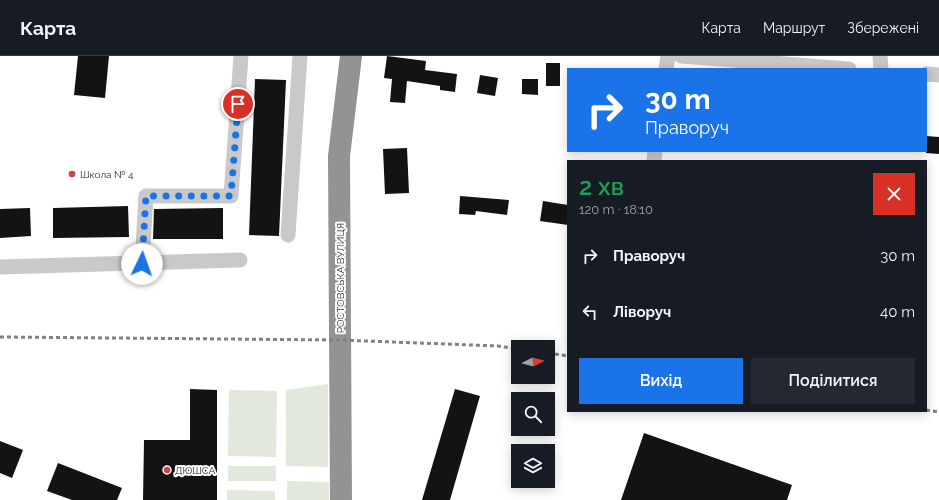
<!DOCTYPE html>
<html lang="uk">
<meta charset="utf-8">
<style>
body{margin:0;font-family:Raleway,sans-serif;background:#242831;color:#f1f3f6;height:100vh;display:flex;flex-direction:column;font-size:15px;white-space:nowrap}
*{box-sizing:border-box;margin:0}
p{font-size:13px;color:#9ea1a6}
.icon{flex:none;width:22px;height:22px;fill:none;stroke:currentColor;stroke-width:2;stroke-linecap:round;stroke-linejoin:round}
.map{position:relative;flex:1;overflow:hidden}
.panel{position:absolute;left:567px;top:104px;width:360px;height:252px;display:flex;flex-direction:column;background:#171b24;border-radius:0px;box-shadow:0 2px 10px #0003}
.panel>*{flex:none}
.top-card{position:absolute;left:567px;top:12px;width:360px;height:84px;border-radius:0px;box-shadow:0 2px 10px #0003;background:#1a73e8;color:#fff;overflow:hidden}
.needle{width:26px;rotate:84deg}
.buttons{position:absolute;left:511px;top:284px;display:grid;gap:8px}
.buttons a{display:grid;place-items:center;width:44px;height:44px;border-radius:0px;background:#171b24;box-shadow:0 2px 10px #0003;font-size:20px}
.pin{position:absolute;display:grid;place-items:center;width:34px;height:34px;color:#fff;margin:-17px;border:2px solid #fff;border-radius:50%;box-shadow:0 1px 4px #0007}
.me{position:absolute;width:44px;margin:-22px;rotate:3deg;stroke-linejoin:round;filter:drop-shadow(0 0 3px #0008)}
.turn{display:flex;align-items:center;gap:14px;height:84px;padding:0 12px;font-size:18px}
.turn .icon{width:52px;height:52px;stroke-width:2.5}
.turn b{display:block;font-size:28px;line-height:34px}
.round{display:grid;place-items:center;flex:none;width:42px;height:42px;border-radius:0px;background:#242831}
.overview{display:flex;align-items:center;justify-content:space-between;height:68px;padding:0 12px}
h1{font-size:24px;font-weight:600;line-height:30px;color:#1e9e55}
.action{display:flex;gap:8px;margin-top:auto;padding:8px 12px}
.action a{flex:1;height:46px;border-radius:0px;background:#1a73e8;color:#fff;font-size:16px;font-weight:600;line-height:46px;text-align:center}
.action a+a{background:#242831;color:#f1f3f6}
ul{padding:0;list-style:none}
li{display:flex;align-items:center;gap:12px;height:56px;padding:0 12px}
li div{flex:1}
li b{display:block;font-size:15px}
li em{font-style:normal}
header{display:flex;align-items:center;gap:24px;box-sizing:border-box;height:56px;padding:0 20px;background:#171b24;border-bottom:1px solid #363941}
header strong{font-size:19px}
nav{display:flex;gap:22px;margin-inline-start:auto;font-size:14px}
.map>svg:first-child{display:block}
.green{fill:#e2e8db}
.building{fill:#131313}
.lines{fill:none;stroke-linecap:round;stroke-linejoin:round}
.minor{stroke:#c9c9c9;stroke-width:15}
.highway{stroke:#939393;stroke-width:22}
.rail{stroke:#818181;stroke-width:3;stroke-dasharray:4 3;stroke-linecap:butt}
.route{stroke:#1a73e8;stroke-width:7;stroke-dasharray:0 12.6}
.poi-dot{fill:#d0414c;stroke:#fff;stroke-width:1.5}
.labels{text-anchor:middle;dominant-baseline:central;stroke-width:4;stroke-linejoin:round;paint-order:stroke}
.poi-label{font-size:10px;fill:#2c2c2c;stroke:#fff;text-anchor:start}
.street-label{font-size:10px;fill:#2c2c2c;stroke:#fff}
</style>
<header>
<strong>Карта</strong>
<nav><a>Карта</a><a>Маршрут</a><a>Збережені</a></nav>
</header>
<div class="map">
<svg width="939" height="444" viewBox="0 0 939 444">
<rect width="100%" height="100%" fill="#fff"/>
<g class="green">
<path d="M 328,328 L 328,411 L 286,410 L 286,334 Z"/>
<path d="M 229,334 L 277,335 L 276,401 L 228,400 Z"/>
<rect x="228" y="410" width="48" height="15"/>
<path d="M 287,425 L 329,426 L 329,444 L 287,444 Z"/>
<path d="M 227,434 L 275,435 L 275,444 L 227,444 Z"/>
</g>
<g class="building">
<path d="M 78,0 L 109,0 L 105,42 L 74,39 Z"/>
<path d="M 387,0 L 426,5 L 425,14 L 457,18 L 455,36 L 440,34 L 440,30 L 407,25 L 405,47 L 390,46 L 392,23 L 384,22 Z"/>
<rect x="546" y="7" width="14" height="23"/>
<path d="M 480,19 L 498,22 L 495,40 L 477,37 Z"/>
<path d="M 255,23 L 286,24 L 279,180 L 249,179 Z"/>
<path d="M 522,23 L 538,23 L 538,39 L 522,38 Z"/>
<path d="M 926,80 L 939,81 L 939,98 L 926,97 Z"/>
<path d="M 407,92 L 409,137 L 385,138 L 383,93 Z"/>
<path d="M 460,140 L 509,144 L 507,159 L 476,155 L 475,159 L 459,158 Z"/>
<path d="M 543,145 L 568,149 L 568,169 L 540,165 Z"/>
<path d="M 128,150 L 129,181 L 53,182 L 53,152 Z"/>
<path d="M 30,152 L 31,180 L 0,182 L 0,153 Z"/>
<path d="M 223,152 L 223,183 L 153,183 L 154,153 Z"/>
<path d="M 190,333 L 217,334 L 217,444 L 143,444 L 144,384 L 190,384 Z"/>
<path d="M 455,333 L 480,340 L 450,444 L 422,444 Z"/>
<path d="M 644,377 L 792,429 L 787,444 L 621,444 Z"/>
<path d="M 0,385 L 23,394 L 12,422 L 0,417 Z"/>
<path d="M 58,407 L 122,432 L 117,444 L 72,444 L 47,435 Z"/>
</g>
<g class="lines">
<g class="minor">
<path d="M 681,0 L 849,13"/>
<path d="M 880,0 L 881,13"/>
<path d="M 666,13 L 668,0"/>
<path d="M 926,18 L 939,19"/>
<path d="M 654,105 L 655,95"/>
<path d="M 288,179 L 300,0"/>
<path d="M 142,208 L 146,140 L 231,140 L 241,0"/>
<path d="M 0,211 L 240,204"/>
</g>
<path class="highway" d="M 341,444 L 339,100 L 351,0"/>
<g class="rail">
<path d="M 0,281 L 340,284 L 498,290 L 518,293"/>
<path d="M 548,297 L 568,300"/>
<path d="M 926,354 L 939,356"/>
</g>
</g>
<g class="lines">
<path class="route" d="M 142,208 L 146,140 L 231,140 L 238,48"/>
</g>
<g class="poi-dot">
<circle cx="72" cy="118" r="4"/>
<circle cx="167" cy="414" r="4"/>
</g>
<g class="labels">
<g class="poi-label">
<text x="80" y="118">Школа № 4</text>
<text x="175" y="414">ДЮШСА</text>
</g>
<g class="street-label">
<text transform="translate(340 222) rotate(-90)">РОСТОВСЬКА ВУЛИЦЯ</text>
</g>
</g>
</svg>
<div class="buttons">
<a><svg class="needle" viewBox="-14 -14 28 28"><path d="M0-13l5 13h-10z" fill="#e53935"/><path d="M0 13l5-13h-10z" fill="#9ea1a6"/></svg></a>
<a><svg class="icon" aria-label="search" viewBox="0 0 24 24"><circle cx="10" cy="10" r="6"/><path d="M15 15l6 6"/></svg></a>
<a><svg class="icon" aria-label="layers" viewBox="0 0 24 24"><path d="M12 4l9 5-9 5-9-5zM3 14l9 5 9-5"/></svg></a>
</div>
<div class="pin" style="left:238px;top:48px;background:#d93025"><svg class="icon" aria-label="arrive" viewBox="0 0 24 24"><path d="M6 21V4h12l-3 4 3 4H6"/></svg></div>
<svg class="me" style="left:142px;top:208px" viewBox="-20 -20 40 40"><circle r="19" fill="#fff"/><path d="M0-13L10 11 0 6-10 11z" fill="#1a73e8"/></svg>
<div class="top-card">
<div class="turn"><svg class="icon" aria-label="right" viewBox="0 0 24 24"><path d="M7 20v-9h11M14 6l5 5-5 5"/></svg><div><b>30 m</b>Праворуч</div></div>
</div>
<section class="panel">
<div class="overview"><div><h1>2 хв</h1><p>120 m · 18:10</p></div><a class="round" style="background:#d93025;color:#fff"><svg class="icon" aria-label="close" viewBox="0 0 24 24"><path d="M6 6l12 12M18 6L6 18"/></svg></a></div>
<ul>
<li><svg class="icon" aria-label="right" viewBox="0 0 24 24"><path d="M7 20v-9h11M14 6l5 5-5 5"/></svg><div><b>Праворуч</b></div><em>30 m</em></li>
<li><svg class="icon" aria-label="left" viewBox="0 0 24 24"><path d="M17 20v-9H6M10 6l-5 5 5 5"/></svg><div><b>Ліворуч</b></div><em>40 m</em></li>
</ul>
<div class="action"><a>Вихід</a><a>Поділитися</a></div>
</section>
</div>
